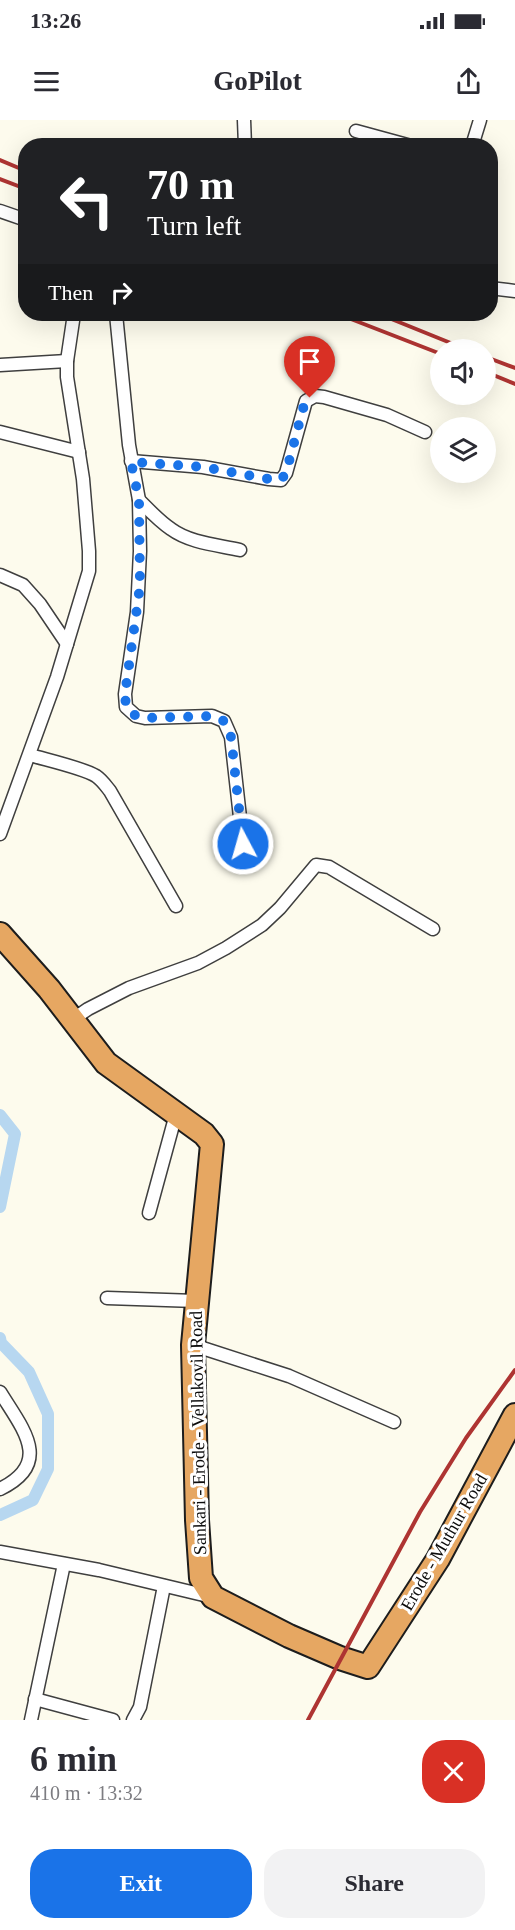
<!DOCTYPE html>
<meta charset="utf-8">
<style>
body{margin:0;font-family:Georgia,serif;background:#f2f2f3;color:#2b2b33;height:100vh;display:flex;flex-direction:column;font-size:22px;white-space:nowrap}
*{box-sizing:border-box;margin:0}
p{font-size:20px;color:#7c7c81}
.icon{flex:none;width:33px;height:33px;fill:none;stroke:currentColor;stroke-width:2;stroke-linecap:round;stroke-linejoin:round}
.map{position:relative;height:1600px;overflow:hidden}
.drawer{display:flex;flex-direction:column;background:#fff;flex:1}
.drawer>*{flex:none}
.banner{position:absolute;left:18px;top:18px;width:480px;height:183px;border-radius:24px;box-shadow:0 6px 24px #0002;background:#202124;color:#fff;overflow:hidden}
.fabs{position:absolute;left:430px;top:219px;display:grid;gap:12px}
.fabs a{display:grid;place-items:center;width:66px;height:66px;border-radius:50%;background:#fff;box-shadow:0 6px 24px #0002;font-size:30px}
.pin{position:absolute;display:grid;place-items:center;width:51px;height:51px;color:#fff;margin:-62px -26px;border-radius:50% 50% 50% 0;rotate:-45deg;box-shadow:0 0 6px #0007}
.pin .icon{rotate:45deg}
.me{position:absolute;width:66px;margin:-33px;rotate:354deg;stroke-linejoin:round;filter:drop-shadow(0 0 4px #0008)}
.turn{display:flex;align-items:center;gap:21px;height:126px;padding:0 30px;font-size:27px}
.turn .icon{width:78px;height:78px;stroke-width:2.5}
.turn b{display:block;font-size:42px;line-height:51px}
.then{display:flex;align-items:center;height:57px;padding:0 30px;background:#0003;gap:12px;font-size:22px}
.round{display:grid;place-items:center;flex:none;width:63px;height:63px;border-radius:24px;background:#f2f2f3}
.summary{display:flex;align-items:center;justify-content:space-between;height:102px;padding:0 30px}
h1{font-size:36px;font-weight:800;line-height:45px}
.primary-button{display:flex;gap:12px;margin-top:auto;padding:12px 30px}
.primary-button a{flex:1;height:69px;border-radius:24px;background:#1a73e8;color:#fff;font-size:24px;font-weight:800;line-height:69px;text-align:center}
.primary-button a+a{background:#f2f2f3;color:#2b2b33}
.status{display:flex;justify-content:space-between;align-items:center;height:42px;padding:0 30px;background:#fff;direction:ltr}
.status svg{height:16px;fill:currentColor}
header{display:flex;justify-content:space-between;align-items:center;height:78px;padding:0 30px;background:#fff;font-size:27px;font-weight:800}
.map>svg:first-child{display:block}
.lines{fill:none;stroke-linecap:round;stroke-linejoin:round}
.canal{stroke:#b7d7f0;stroke-width:12}
.street-casing{stroke:#3f3f3f;stroke-width:15}
.highway-casing{stroke:#1d1d1d;stroke-width:26}
.street{stroke:#fff;stroke-width:12}
.highway{stroke:#e6a762;stroke-width:22}
.rail{stroke:#ae3432;stroke-width:4}
.route{stroke:#1a73e8;stroke-width:10;stroke-dasharray:0 18}
.labels{text-anchor:middle;dominant-baseline:central;stroke-width:6;stroke-linejoin:round;paint-order:stroke}
.street-label{font-size:18px;fill:#0c0c0c;stroke:#fff}
</style>
<div class="status"><b>13:26</b><svg viewBox="0 0 49 12"><path d="M0 12V9h3v3zM5 12V6h3v6zM10 12V3h3v9zM15 12V0h3v12zM26 1h20v11H26zM47 4h2v5h-2z"/></svg></div>
<header><svg class="icon" aria-label="menu" viewBox="0 0 24 24"><path d="M4 6h16M4 12h16M4 18h16"/></svg>GoPilot<svg class="icon" aria-label="share" viewBox="0 0 24 24"><path d="M12 15V3M7 8l5-5 5 5M5 13v7h14v-7"/></svg></header>
<div class="map">
<svg width="515" height="1600" viewBox="0 0 515 1600">
<rect width="100%" height="100%" fill="#fdfbed"/>
<g class="lines">
<g class="canal">
<path d="M 0,995 L 15,1014 L 0,1087"/>
<path d="M 0,1218 L 1,1223 L 29,1252 L 48,1294 L 48,1349 L 33,1380 L 0,1395"/>
</g>
<g class="street-casing">
<g id="street">
<path d="M 244,0 L 245,26"/>
<path d="M 356,11 L 411,26"/>
<path d="M 472,26 L 480,0"/>
<path d="M 0,91 L 26,100"/>
<path d="M 490,168 L 515,171"/>
<path d="M 116,194 L 129,325 L 139,380 L 140,431 L 137,492 L 125,574 L 126,587 L 136,596 L 145,598 L 212,596 L 224,601 L 231,617 L 243,724"/>
<path d="M 0,245 L 67,241"/>
<path d="M 0,312 L 79,332"/>
<path d="M 131,341 L 203,347 L 269,359 L 281,360 L 286,353 L 306,281 L 315,276 L 324,277 L 387,295 L 425,312"/>
<path d="M 139,380 C 149,390 159,401 171,409 C 190,423 218,425 240,430"/>
<path d="M 0,455 L 23,465 L 40,484 L 67,524"/>
<path d="M 30,635 C 47,640 83,648 96,656 C 102,660 106,666 110,671 L 176,786"/>
<path d="M 0,714 L 57,557 L 89,451 L 89,431 L 83,359 L 67,257 L 67,241 L 74,194"/>
<path d="M 72,900 L 88,889 L 129,868 L 198,843 L 226,828 L 262,805 L 280,788 L 316,745 L 329,747 L 433,809"/>
<path d="M 149,1093 L 176,994"/>
<path d="M 107,1178 L 196,1181"/>
<path d="M 193,1225 L 289,1256 L 394,1302"/>
<path d="M 0,1272 C 22,1308 54,1343 0,1369"/>
<path d="M 0,1432 L 99,1450 L 212,1477"/>
<path d="M 35,1579 L 113,1600"/>
<path d="M 31,1600 L 64,1444"/>
<path d="M 133,1600 L 140,1587 L 164,1466"/>
</g>
</g>
<g class="highway-casing">
<path id="highway" d="M 0,814 L 49,869 L 106,943 L 204,1014 L 212,1024 L 193,1225 L 197,1400 L 201,1458 L 213,1477 L 289,1516 L 340,1538 L 368,1547 L 438,1439 L 515,1295"/>
</g>
<use href="#street" class="street"/>
<use href="#highway" class="highway"/>
<g class="rail">
<path d="M 0,40 L 26,51"/>
<path d="M 0,59 L 26,69"/>
<path d="M 338,194 L 441,234"/>
<path d="M 379,194 L 468,230"/>
<path d="M 486,237 L 515,248"/>
<path d="M 486,252 L 515,264"/>
<path d="M 308,1600 L 420,1392 L 466,1318 L 515,1250"/>
</g>
</g>
<g class="lines">
<path class="route" d="M 243,724 L 231,617 L 224,601 L 212,596 L 145,598 L 136,596 L 126,587 L 125,574 L 140,466 L 139,380 L 131,342 L 203,347 L 269,359 L 281,360 L 286,353 L 304,285 L 306,281 L 310,278"/>
</g>
<g class="labels">
<g class="street-label">
<text transform="translate(198 1313) rotate(-91)">Sankari - Erode - Vellakovil Road</text>
<text transform="translate(444 1422) rotate(-60)">Erode - Muthur Road</text>
</g>
</g>
</svg>
<div class="fabs">
<a><svg class="icon" aria-label="sound" viewBox="0 0 24 24"><path d="M4 9h4l5-4v14l-5-4H4zM17 9q2 3 0 6"/></svg></a>
<a><svg class="icon" aria-label="layers" viewBox="0 0 24 24"><path d="M12 4l9 5-9 5-9-5zM3 14l9 5 9-5"/></svg></a>
</div>
<div class="pin" style="left:310px;top:278px;background:#d93025"><svg class="icon" aria-label="arrive" viewBox="0 0 24 24"><path d="M6 21V4h12l-3 4 3 4H6"/></svg></div>
<svg class="me" style="left:243px;top:724px" viewBox="-20 -20 40 40"><circle r="17" fill="#1a73e8" stroke="#fff" stroke-width="3"/><path d="M0-11L8 9 0 5-8 9z" fill="#fff"/></svg>
<div class="banner">
<div class="turn"><svg class="icon" aria-label="left" viewBox="0 0 24 24"><path d="M17 20v-9H6M10 6l-5 5 5 5"/></svg><div><b>70 m</b>Turn left</div></div>
<div class="then">Then<svg class="icon" aria-label="right" viewBox="0 0 24 24"><path d="M7 20v-9h11M14 6l5 5-5 5"/></svg></div>
</div>
</div>
<section class="drawer">
<div class="summary"><div><h1>6 min</h1><p>410 m · 13:32</p></div><a class="round" style="background:#d93025;color:#fff"><svg class="icon" aria-label="close" viewBox="0 0 24 24"><path d="M6 6l12 12M18 6L6 18"/></svg></a></div>
<div class="primary-button"><a>Exit</a><a>Share</a></div>
</section>
